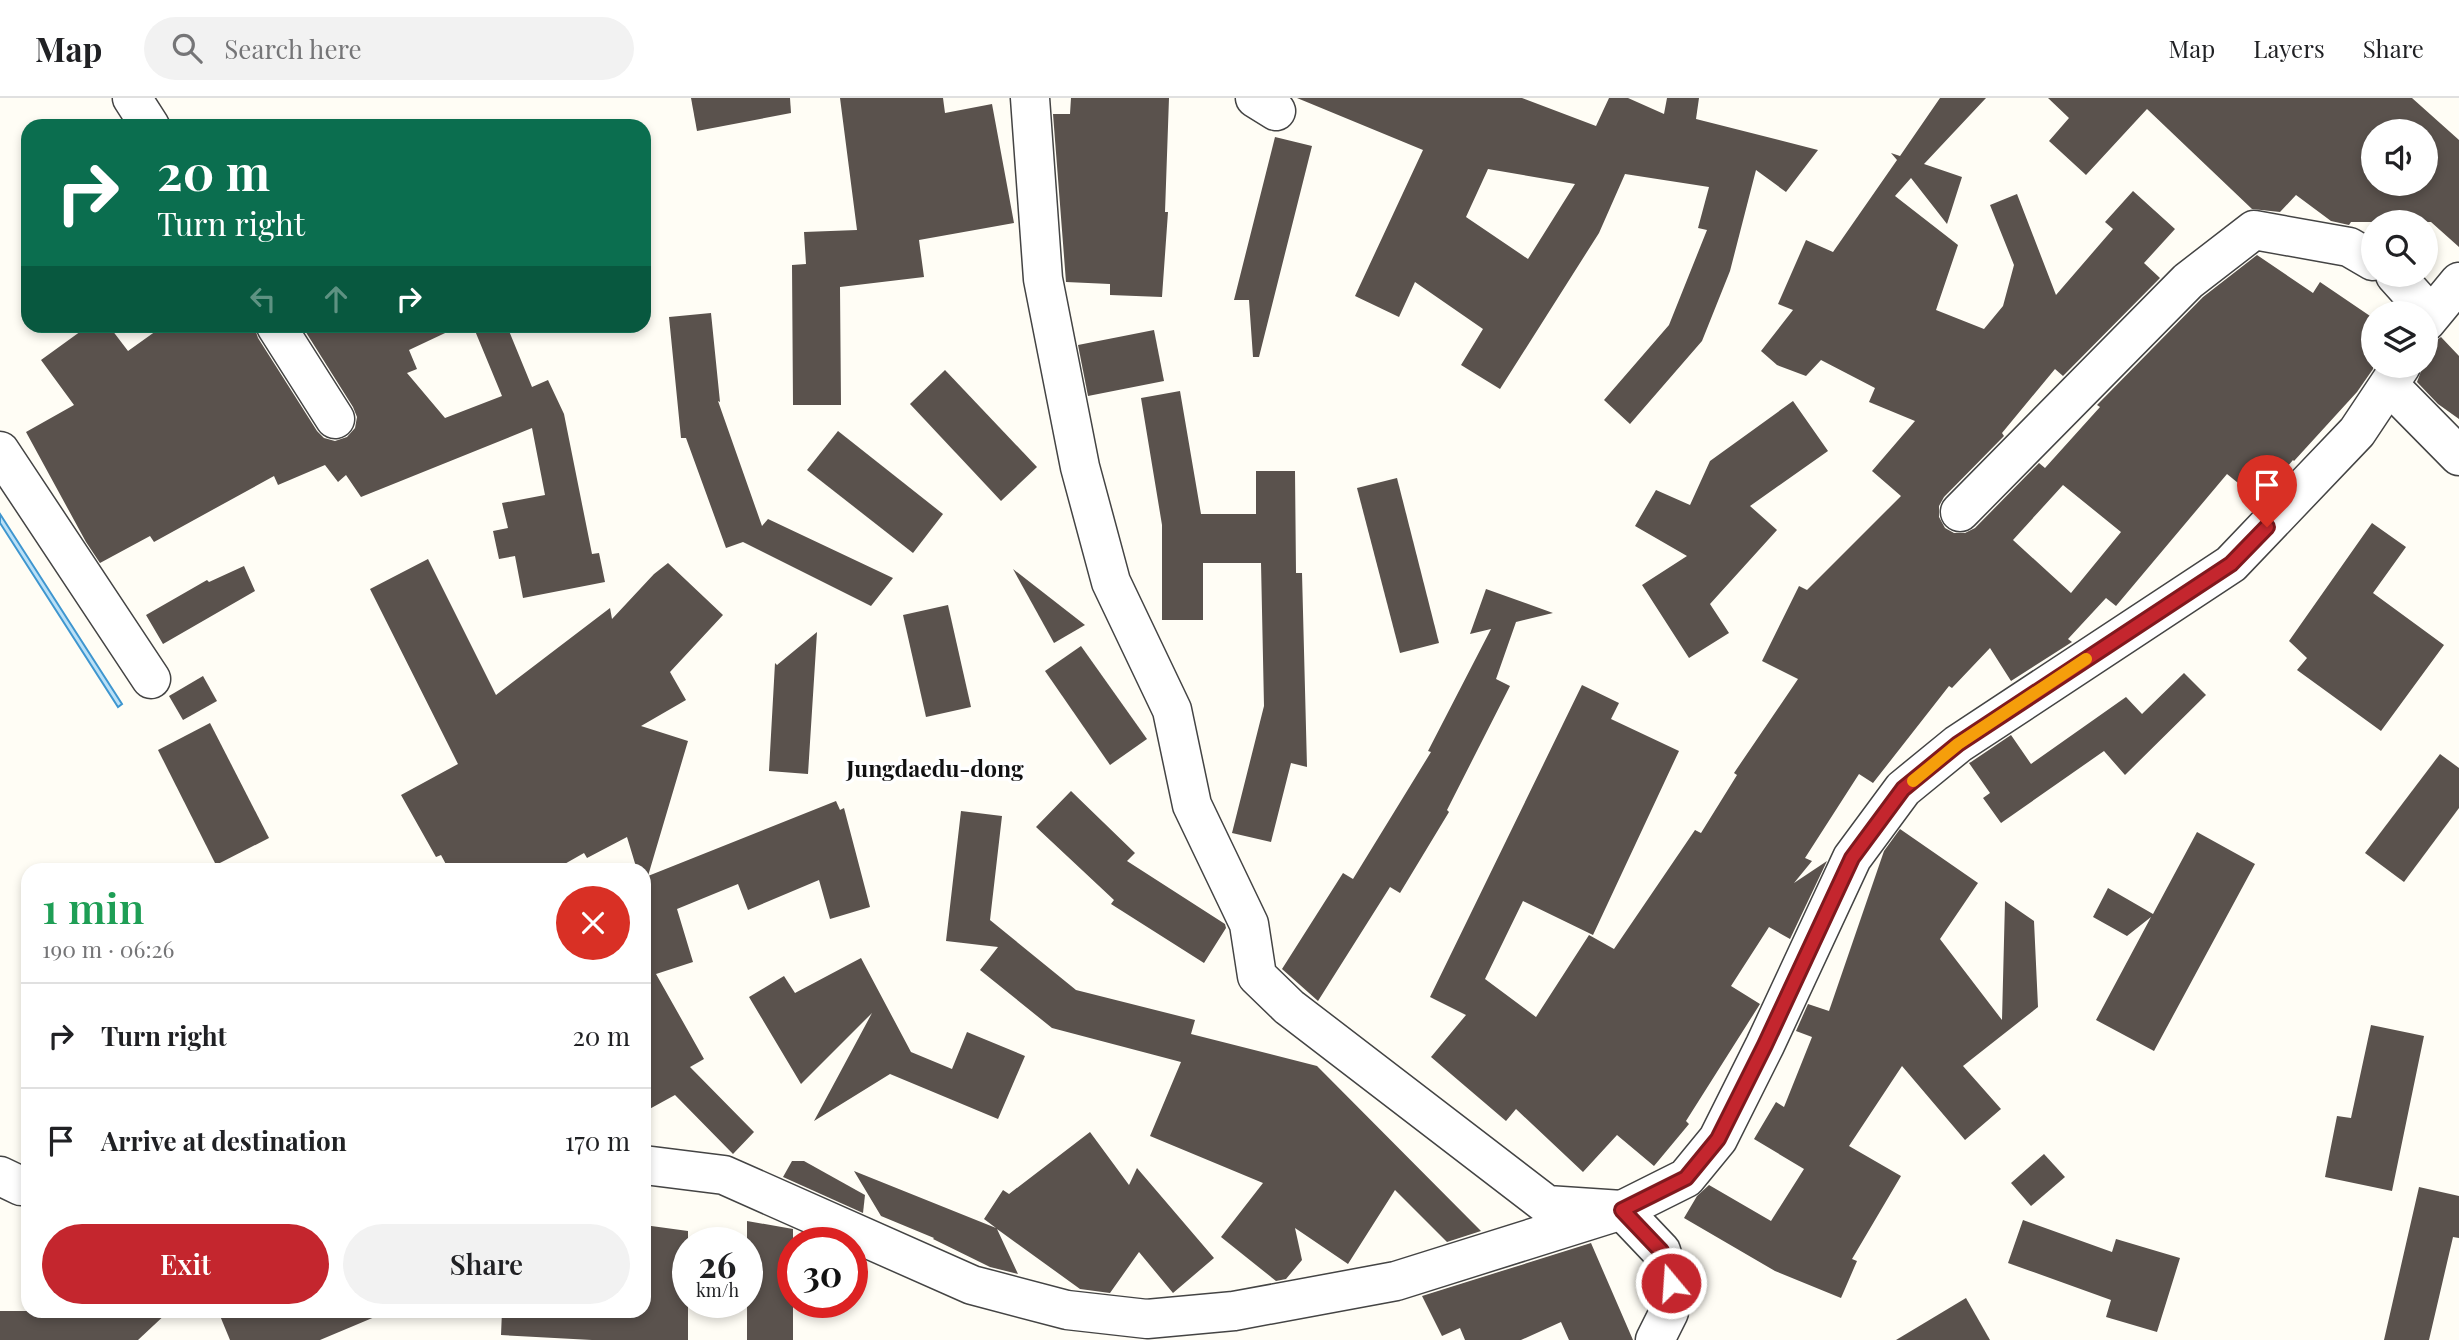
<!DOCTYPE html>
<meta charset="utf-8">
<style>
body{margin:0;font-family:"Playfair Display",serif;background:#f2f2f2;color:#202124;height:100vh;display:flex;flex-direction:column;font-size:26px;white-space:nowrap}
*{box-sizing:border-box;margin:0}
p{font-size:23px;color:#757577}
.icon{flex:none;width:38px;height:38px;fill:none;stroke:currentColor;stroke-width:2;stroke-linecap:round;stroke-linejoin:round}
.map{position:relative;flex:1;overflow:hidden}
.sheet{position:absolute;left:21px;top:765px;width:630px;height:455px;display:flex;flex-direction:column;background:#fff;border-radius:21px;box-shadow:0 4px 10px #0003}
.sheet>*{flex:none}
.hud{position:absolute;left:21px;top:21px;width:630px;height:214px;border-radius:21px;box-shadow:0 4px 10px #0003;background:#0b6e4f;color:#fff;overflow:hidden}
.buttons{position:absolute;left:2361px;top:21px;display:grid;gap:14px}
.buttons a{display:grid;place-items:center;width:77px;height:77px;border-radius:50%;background:#fff;box-shadow:0 4px 10px #0003;font-size:35px}
.speed{position:absolute;left:672px;top:1129px;display:flex;gap:14px;font-size:35px;font-weight:700;text-align:center}
.speed>*{display:grid;place-content:center;width:91px;height:91px;border-radius:50%;background:#fff;box-shadow:0 4px 10px #0003;line-height:1}
.speed small{font-size:18px;font-weight:400}
.speed .limit{border:10px solid #d22;background:#fff;color:#111}
.pin{position:absolute;display:grid;place-items:center;width:60px;height:60px;color:#fff;margin:-72px -30px;border-radius:50% 50% 50% 0;rotate:-45deg;box-shadow:0 0 7px #0007}
.pin .icon{rotate:45deg}
.me{position:absolute;width:77px;margin:-38px;rotate:342deg;stroke-linejoin:round;filter:drop-shadow(0 0 5px #0008)}
.turn{display:flex;align-items:center;gap:24px;height:147px;padding:0 21px;font-size:32px}
.turn .icon{width:91px;height:91px;stroke-width:2.5}
.turn b{display:block;font-size:49px;line-height:60px}
.lanes{display:flex;align-items:center;height:66px;padding:0 21px;background:#0003;justify-content:center;gap:35px;direction:ltr}
.lanes .off{opacity:.35}
.round{display:grid;place-items:center;flex:none;width:74px;height:74px;border-radius:37px;background:#f2f2f2}
.summary{display:flex;align-items:center;justify-content:space-between;height:119px;padding:0 21px}
h1{font-size:42px;font-weight:600;line-height:52px;color:#1e9e55}
.cta{display:flex;gap:14px;margin-top:auto;padding:14px 21px}
.cta a{flex:1;height:80px;border-radius:42px;background:#c4262e;color:#fff;font-size:28px;font-weight:600;line-height:80px;text-align:center}
.cta a+a{background:#f2f2f2;color:#202124}
ul{padding:0;list-style:none}
li{display:flex;align-items:center;gap:21px;height:105px;padding:0 21px;border-top:2px solid #e0e0e0}
li div{flex:1}
li b{display:block;font-size:26px}
li em{font-style:normal}
header{display:flex;align-items:center;gap:42px;box-sizing:border-box;height:98px;padding:0 35px;background:#fff;border-bottom:2px solid #e0e0e0}
header strong{font-size:33px}
nav{display:flex;gap:38px;margin-inline-start:auto;font-size:24px}
.search{width:490px;height:63px;background:#f2f2f2;display:flex;align-items:center;gap:18px;box-sizing:border-box;padding:0 24px;border-radius:38px;color:#757577;font-size:26px}
.map>svg:first-child{display:block}
.water{fill:#b9e0f7;stroke:#3f96cf;stroke-width:2}
.building{fill:#5a524d;fill-rule:evenodd}
.lines{fill:none;stroke-linecap:round;stroke-linejoin:round}
.minor-casing{stroke:#444;stroke-width:41}
.minor{stroke:#fff;stroke-width:38}
.route-casing{stroke:#7f191e;stroke-width:18}
.route{stroke:#c4262e;stroke-width:12}
.slow{stroke:#f59e0b;stroke-width:12}
.labels{text-anchor:middle;dominant-baseline:central;stroke-width:7;stroke-linejoin:round;paint-order:stroke}
.quarter-label{font-size:23px;font-weight:bold;fill:#111;stroke:#fff}
</style>
<header>
<strong>Map</strong>
<div class="search"><svg class="icon" aria-label="search" viewBox="0 0 24 24"><circle cx="10" cy="10" r="6"/><path d="M15 15l6 6"/></svg>Search here</div>
<nav><a>Map</a><a>Layers</a><a>Share</a></nav>
</header>
<div class="map">
<svg width="2459" height="1242" viewBox="0 0 2459 1242">
<rect width="100%" height="100%" fill="#fffdf5"/>
<path class="water" d="M 0,416 L 122,606 L 118,609 L 0,425 Z"/>
<g class="building">
<path d="M 691,0 L 790,0 L 791,15 L 697,33 Z"/>
<path d="M 840,0 L 943,0 L 945,15 L 992,6 L 1014,125 L 919,142 L 924,179 L 840,189 L 841,307 L 793,307 L 792,167 L 806,166 L 804,134 L 857,132 Z"/>
<path d="M 1071,0 L 1169,0 L 1165,114 L 1168,114 L 1162,199 L 1110,197 L 1110,186 L 1066,184 L 1053,16 L 1070,16 Z"/>
<path d="M 1297,0 L 1522,0 L 1596,28 L 1609,0 L 1628,0 L 1664,16 L 1667,0 L 1699,0 L 1696,21 L 1818,52 L 1786,94 L 1756,72 L 1730,173 L 1702,243 L 1630,326 L 1604,302 L 1669,227 L 1707,132 L 1698,130 L 1709,89 L 1625,76 L 1599,135 L 1500,291 L 1461,267 L 1483,231 L 1415,184 L 1399,219 L 1355,198 L 1423,52 ZM 1488,71 L 1575,86 L 1528,161 L 1466,119 Z"/>
<path d="M 1940,0 L 1986,0 L 1924,66 L 1962,79 L 1947,126 L 1911,80 L 1895,98 L 1958,147 L 1936,212 L 1984,231 L 2003,208 L 2014,167 L 1990,107 L 2017,96 L 2056,197 L 2113,131 L 2105,124 L 2133,93 L 2175,131 L 2144,165 L 2160,180 L 2063,278 L 2055,271 L 2002,335 L 2004,338 L 1944,399 L 1939,408 L 1939,419 L 1945,430 L 1954,435 L 1965,435 L 1975,430 L 2039,365 L 2045,370 L 2100,309 L 2097,307 L 2203,199 L 2257,157 L 2313,195 L 2320,184 L 2373,220 L 2373,271 L 2357,294 L 2294,363 L 2293,362 L 2259,402 L 2227,376 L 2116,508 L 2106,500 L 2068,541 L 2072,544 L 2011,583 L 1990,550 L 1952,590 L 1949,588 L 1873,685 L 1859,676 L 1805,760 L 1812,763 L 1794,785 L 1827,763 L 1790,841 L 1769,829 L 1731,888 L 1760,906 L 1686,1023 L 1689,1026 L 1654,1068 L 1617,1037 L 1583,1074 L 1516,1011 L 1506,1023 L 1431,959 L 1466,917 L 1430,899 L 1582,587 L 1619,605 L 1611,621 L 1679,653 L 1593,837 L 1523,803 L 1485,881 L 1536,919 L 1589,837 L 1614,851 L 1695,732 L 1701,735 L 1737,677 L 1734,675 L 1798,581 L 1762,563 L 1799,488 L 1807,492 L 1901,398 L 1872,373 L 1915,323 L 1869,304 L 1875,290 L 1821,262 L 1806,278 L 1777,267 L 1761,253 L 1793,212 L 1778,206 L 1806,142 L 1833,154 L 1897,62 L 1891,55 L 1900,58 ZM 2063,387 L 2121,434 L 2071,495 L 2013,442 Z"/>
<path d="M 2048,0 L 2412,0 L 2459,42 L 2459,149 L 2431,124 L 2351,124 L 2349,127 L 2331,123 L 2296,97 L 2280,114 L 2252,111 L 2147,11 L 2086,77 L 2049,43 L 2069,20 ZM 2373,33 L 2426,33 L 2426,86 L 2373,86 Z"/>
<path d="M 1275,39 L 1312,48 L 1259,259 L 1253,259 L 1249,202 L 1234,202 Z"/>
<path d="M 711,215 L 720,304 L 718,303 L 762,428 L 768,421 L 893,480 L 871,508 L 743,444 L 726,450 L 686,340 L 681,340 L 669,219 Z"/>
<path d="M 88,228 L 109,228 L 128,253 L 163,228 L 254,228 L 258,240 L 317,333 L 324,340 L 335,343 L 347,339 L 355,330 L 357,319 L 353,309 L 302,228 L 460,228 L 409,252 L 417,271 L 407,275 L 445,320 L 502,298 L 473,228 L 507,228 L 532,289 L 548,282 L 564,316 L 592,456 L 599,455 L 605,484 L 523,500 L 515,458 L 499,461 L 493,433 L 508,430 L 502,405 L 545,397 L 532,330 L 361,399 L 346,377 L 338,384 L 325,367 L 278,387 L 274,378 L 154,444 L 150,438 L 100,465 L 86,444 L 26,334 L 74,307 L 41,262 Z"/>
<path d="M 1154,232 L 1164,283 L 1088,298 L 1078,247 Z"/>
<path d="M 2441,239 L 2459,258 L 2459,321 L 2438,306 L 2417,284 L 2423,268 L 2426,268 L 2426,245 L 2434,244 Z"/>
<path d="M 945,272 L 1037,369 L 1001,403 L 910,306 Z"/>
<path d="M 1180,293 L 1201,416 L 1256,416 L 1256,373 L 1295,373 L 1296,475 L 1302,475 L 1307,669 L 1291,665 L 1271,744 L 1232,735 L 1264,608 L 1261,465 L 1203,465 L 1203,522 L 1162,522 L 1162,427 L 1141,300 Z"/>
<path d="M 1793,303 L 1828,353 L 1750,408 L 1777,432 L 1710,506 L 1729,535 L 1689,560 L 1642,487 L 1687,458 L 1635,428 L 1656,392 L 1690,407 L 1710,363 Z"/>
<path d="M 838,333 L 943,416 L 913,455 L 807,372 Z"/>
<path d="M 1397,380 L 1439,545 L 1400,555 L 1357,390 Z"/>
<path d="M 2372,425 L 2406,449 L 2373,495 L 2444,547 L 2381,633 L 2297,572 L 2307,560 L 2289,543 Z"/>
<path d="M 428,461 L 496,597 L 610,510 L 612,521 L 654,476 L 668,465 L 723,517 L 670,574 L 686,602 L 641,628 L 688,643 L 648,778 L 836,703 L 840,712 L 844,710 L 870,809 L 830,821 L 819,782 L 748,812 L 738,786 L 677,811 L 693,864 L 656,876 L 704,961 L 690,969 L 754,1034 L 733,1056 L 675,997 L 644,1014 L 644,772 L 637,772 L 627,739 L 587,760 L 584,755 L 554,772 L 449,772 L 441,757 L 436,759 L 401,697 L 458,666 L 370,491 Z"/>
<path d="M 244,468 L 255,493 L 163,546 L 146,517 L 207,482 L 209,484 Z"/>
<path d="M 1013,471 L 1085,527 L 1054,545 Z"/>
<path d="M 1486,491 L 1553,515 L 1516,524 L 1496,581 L 1510,588 L 1447,712 L 1449,714 L 1400,795 L 1390,789 L 1318,903 L 1282,871 L 1343,775 L 1353,781 L 1431,654 L 1428,653 L 1491,531 L 1470,536 Z"/>
<path d="M 948,507 L 971,609 L 926,619 L 903,517 Z"/>
<path d="M 817,534 L 808,676 L 769,673 L 775,565 L 777,567 Z"/>
<path d="M 1081,548 L 1147,641 L 1110,667 L 1045,573 Z"/>
<path d="M 2184,575 L 2206,597 L 2125,677 L 2104,653 L 2001,725 L 1983,700 L 1990,695 L 1969,665 L 1971,664 L 2011,637 L 2031,666 L 2126,599 L 2142,616 Z"/>
<path d="M 203,578 L 217,603 L 183,622 L 169,598 Z"/>
<path d="M 210,625 L 269,740 L 216,767 L 158,652 Z"/>
<path d="M 2440,656 L 2459,670 L 2459,710 L 2404,784 L 2365,755 Z"/>
<path d="M 1071,693 L 1135,755 L 1127,763 L 1225,826 L 1226,830 L 1204,865 L 1111,806 L 1114,802 L 1036,729 Z"/>
<path d="M 961,713 L 1002,718 L 990,822 L 1076,892 L 1195,922 L 1191,936 L 1317,968 L 1481,1133 L 1447,1144 L 1395,1092 L 1348,1166 L 1295,1130 L 1302,1162 L 1286,1181 L 1276,1183 L 1221,1139 L 1263,1085 L 1150,1038 L 1181,964 L 1052,930 L 980,872 L 998,849 L 946,843 Z"/>
<path d="M 1900,731 L 1978,785 L 1940,841 L 2002,922 L 2005,803 L 2034,823 L 2038,909 L 1963,968 L 2001,1011 L 1965,1042 L 1902,968 L 1849,1048 L 1901,1078 L 1852,1161 L 1857,1163 L 1841,1200 L 1775,1173 L 1684,1120 L 1697,1098 L 1709,1087 L 1771,1123 L 1804,1071 L 1754,1041 L 1776,1004 L 1784,1009 L 1812,939 L 1796,933 L 1808,906 L 1829,913 L 1884,753 Z"/>
<path d="M 2197,734 L 2255,766 L 2154,953 L 2096,922 L 2151,819 L 2127,838 L 2093,819 L 2108,790 L 2153,816 Z"/>
<path d="M 861,860 L 911,954 L 952,971 L 967,934 L 1025,958 L 998,1021 L 890,976 L 814,1023 L 872,915 L 801,986 L 749,899 L 784,878 L 795,895 Z"/>
<path d="M 2371,927 L 2424,938 L 2392,1093 L 2325,1079 L 2337,1018 L 2351,1020 Z"/>
<path d="M 1090,1034 L 1129,1087 L 1137,1070 L 1214,1160 L 1173,1195 L 1139,1154 L 1110,1195 L 1080,1191 L 997,1131 L 1018,1176 L 990,1169 L 933,1141 L 934,1140 L 881,1118 L 854,1073 L 996,1130 L 984,1121 L 1003,1092 L 1009,1096 Z"/>
<path d="M 2044,1056 L 2065,1079 L 2031,1108 L 2011,1085 Z"/>
<path d="M 792,1063 L 804,1063 L 865,1097 L 863,1115 L 783,1079 Z"/>
<path d="M 2419,1089 L 2459,1098 L 2459,1140 L 2453,1139 L 2429,1242 L 2384,1242 Z"/>
<path d="M 2023,1122 L 2112,1154 L 2116,1141 L 2180,1160 L 2157,1234 L 2106,1219 L 2111,1202 L 2008,1165 Z"/>
<path d="M 747,1123 L 793,1131 L 793,1242 L 747,1242 Z"/>
<path d="M 644,1127 L 688,1133 L 688,1242 L 592,1242 L 501,1237 L 502,1213 L 644,1213 Z"/>
<path d="M 1591,1145 L 1633,1242 L 1569,1242 L 1561,1224 L 1521,1242 L 1465,1242 L 1460,1230 L 1442,1238 L 1422,1198 Z"/>
<path d="M 1966,1200 L 1990,1242 L 1896,1242 Z"/>
<path d="M 0,1213 L 169,1213 L 138,1242 L 0,1242 Z"/>
<path d="M 218,1213 L 389,1213 L 320,1242 L 230,1242 Z"/>
</g>
<g class="lines">
<g class="minor-casing">
<g id="minor">
<path d="M 132,0 L 150,28"/>
<path d="M 1030,0 L 1043,181 L 1080,369 L 1111,484 L 1172,612 L 1192,707 L 1249,826 L 1257,878 L 1289,909 L 1547,1107 L 1622,1112 L 1661,1153 L 1671,1186 L 1669,1214 L 1655,1242"/>
<path d="M 1255,0 L 1276,13"/>
<path d="M 2395,177 L 2430,216"/>
<path d="M 2426,224 L 2459,184"/>
<path d="M 276,228 L 335,321"/>
<path d="M 2390,288 L 2459,358"/>
<path d="M 0,353 L 151,581"/>
<path d="M 1960,414 L 2188,183 L 2254,132 L 2349,149 L 2373,163"/>
<path d="M 644,1067 L 724,1077 L 972,1187 L 1067,1212 L 1147,1221 L 1234,1213 L 1396,1183 L 1622,1112 L 1686,1080 L 1718,1041 L 1765,947 L 1852,760 L 1903,691 L 1958,646 L 2231,466 L 2357,334 L 2401,268"/>
<path d="M 0,1078 L 21,1088 L 28,1087"/>
</g>
</g>
<use href="#minor" class="minor"/>
</g>
<g class="lines">
<g class="route-casing">
<path id="route" d="M 1671,1185 L 1661,1153 L 1622,1112 L 1686,1080 L 1718,1041 L 1765,947 L 1852,760 L 1903,691 L 1958,646 L 2231,466 L 2267,429"/>
</g>
<use href="#route" class="route"/>
<path class="slow" d="M 1913,683 L 1958,646 L 2086,561"/>
</g>
<g class="labels">
<g class="quarter-label">
<text x="935" y="669">Jungdaedu-dong</text>
</g>
</g>
</svg>
<div class="buttons">
<a><svg class="icon" aria-label="sound" viewBox="0 0 24 24"><path d="M4 9h4l5-4v14l-5-4H4zM17 9q2 3 0 6"/></svg></a>
<a><svg class="icon" aria-label="search" viewBox="0 0 24 24"><circle cx="10" cy="10" r="6"/><path d="M15 15l6 6"/></svg></a>
<a><svg class="icon" aria-label="layers" viewBox="0 0 24 24"><path d="M12 4l9 5-9 5-9-5zM3 14l9 5 9-5"/></svg></a>
</div>
<div class="speed"><div>26<small>km/h</small></div><div class="limit">30</div></div>
<div class="pin" style="left:2267px;top:429px;background:#d93025"><svg class="icon" aria-label="arrive" viewBox="0 0 24 24"><path d="M6 21V4h12l-3 4 3 4H6"/></svg></div>
<svg class="me" style="left:1671px;top:1185px" viewBox="-20 -20 40 40"><circle r="17" fill="#c4262e" stroke="#fff" stroke-width="3"/><path d="M0-11L8 9 0 5-8 9z" fill="#fff"/></svg>
<div class="hud">
<div class="turn"><svg class="icon" aria-label="right" viewBox="0 0 24 24"><path d="M7 20v-9h11M14 6l5 5-5 5"/></svg><div><b>20 m</b>Turn right</div></div>
<div class="lanes"><svg class="icon off" aria-label="left" viewBox="0 0 24 24"><path d="M17 20v-9H6M10 6l-5 5 5 5"/></svg><svg class="icon off" aria-label="ahead" viewBox="0 0 24 24"><path d="M12 20V5M6 11l6-6 6 6"/></svg><svg class="icon" aria-label="right" viewBox="0 0 24 24"><path d="M7 20v-9h11M14 6l5 5-5 5"/></svg></div>
</div>
<section class="sheet">
<div class="summary"><div><h1>1 min</h1><p>190 m · 06:26</p></div><a class="round" style="background:#d93025;color:#fff"><svg class="icon" aria-label="close" viewBox="0 0 24 24"><path d="M6 6l12 12M18 6L6 18"/></svg></a></div>
<ul>
<li><svg class="icon" aria-label="right" viewBox="0 0 24 24"><path d="M7 20v-9h11M14 6l5 5-5 5"/></svg><div><b>Turn right</b></div><em>20 m</em></li>
<li><svg class="icon" aria-label="arrive" viewBox="0 0 24 24"><path d="M6 21V4h12l-3 4 3 4H6"/></svg><div><b>Arrive at destination</b></div><em>170 m</em></li>
</ul>
<div class="cta"><a>Exit</a><a>Share</a></div>
</section>
</div>
